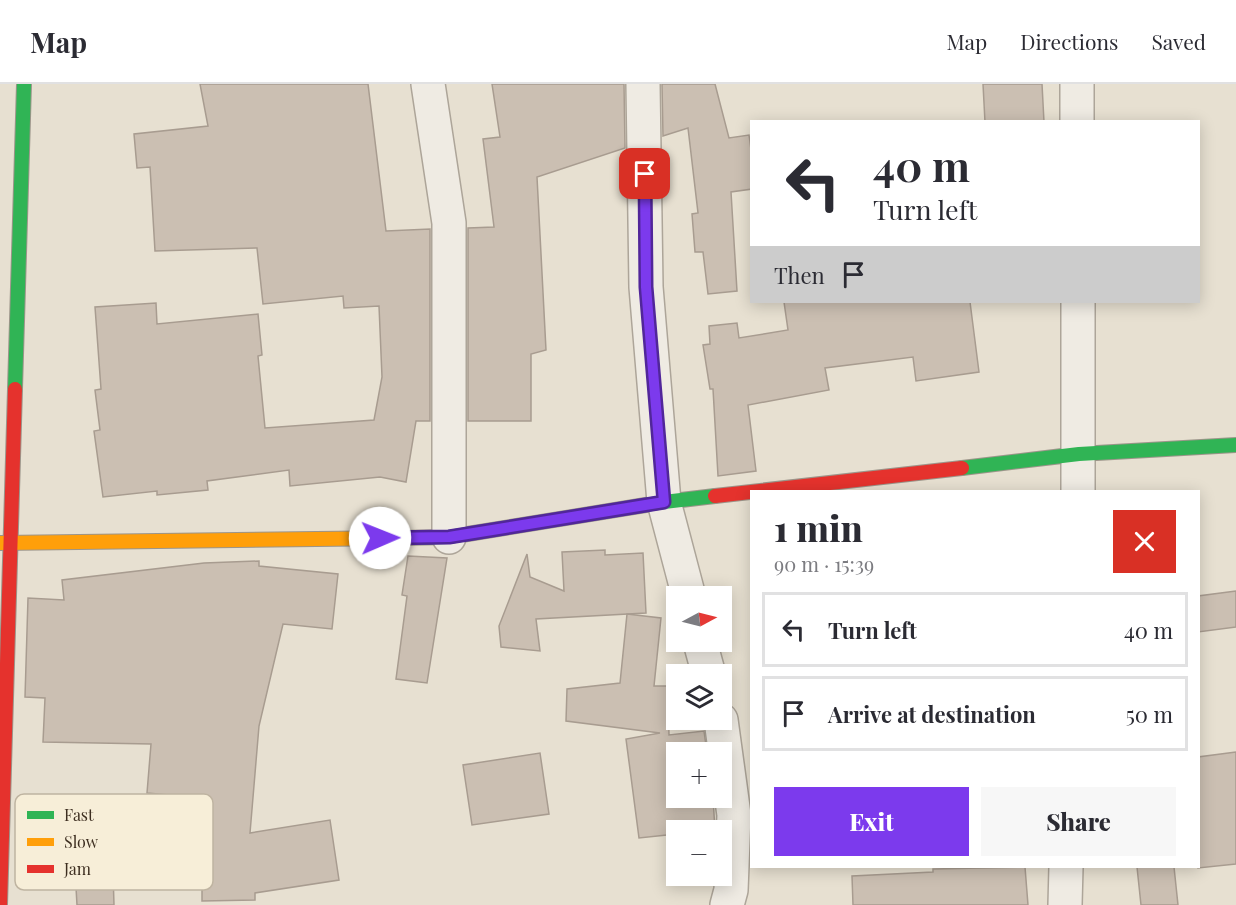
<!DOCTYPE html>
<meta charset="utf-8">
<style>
body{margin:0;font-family:"Playfair Display",serif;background:#f7f7f7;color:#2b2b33;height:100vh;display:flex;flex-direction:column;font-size:22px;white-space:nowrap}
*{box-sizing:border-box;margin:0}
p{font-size:20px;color:#7c7c81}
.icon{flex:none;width:33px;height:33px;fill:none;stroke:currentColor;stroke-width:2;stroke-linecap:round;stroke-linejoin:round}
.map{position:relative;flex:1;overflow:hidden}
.drawer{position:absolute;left:750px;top:406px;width:450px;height:378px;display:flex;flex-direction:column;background:#fff;border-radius:0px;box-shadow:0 3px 15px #0003}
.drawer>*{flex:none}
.guide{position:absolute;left:750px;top:36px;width:450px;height:183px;border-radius:0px;box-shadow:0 3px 15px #0003;background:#fff;color:#2b2b33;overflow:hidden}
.needle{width:39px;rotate:83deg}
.fabs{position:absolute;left:666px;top:502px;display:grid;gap:12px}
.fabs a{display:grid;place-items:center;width:66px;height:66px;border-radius:0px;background:#fff;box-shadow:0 3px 15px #0003;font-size:30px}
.pin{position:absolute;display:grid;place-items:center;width:51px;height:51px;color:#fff;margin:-26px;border-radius:12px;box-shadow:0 3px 9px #0006}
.me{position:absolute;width:66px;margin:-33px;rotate:89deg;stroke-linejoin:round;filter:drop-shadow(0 0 4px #0008)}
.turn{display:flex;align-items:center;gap:21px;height:126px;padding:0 24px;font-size:27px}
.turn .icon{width:78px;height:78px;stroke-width:2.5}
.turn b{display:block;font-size:42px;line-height:51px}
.then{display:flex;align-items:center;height:57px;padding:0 24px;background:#0003;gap:12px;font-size:22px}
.round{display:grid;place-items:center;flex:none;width:63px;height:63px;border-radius:0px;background:#f7f7f7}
.head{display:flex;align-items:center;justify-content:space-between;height:102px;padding:0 24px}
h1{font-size:36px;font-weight:800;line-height:45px}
.action{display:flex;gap:12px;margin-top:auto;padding:12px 24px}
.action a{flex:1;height:69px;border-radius:0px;background:#7c3aed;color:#fff;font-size:24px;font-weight:800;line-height:69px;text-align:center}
.action a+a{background:#f7f7f7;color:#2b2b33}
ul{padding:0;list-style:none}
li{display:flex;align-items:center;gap:18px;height:75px;margin:0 12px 9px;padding:0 12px;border:3px solid #e1e1e2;border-radius:0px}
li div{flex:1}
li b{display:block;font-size:22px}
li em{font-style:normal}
header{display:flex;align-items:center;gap:36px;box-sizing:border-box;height:84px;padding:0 30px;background:#fff;border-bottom:2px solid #e1e1e2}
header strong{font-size:28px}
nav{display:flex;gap:33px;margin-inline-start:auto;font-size:21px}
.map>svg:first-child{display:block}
.building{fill:#cbbfb2;stroke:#a89c90;stroke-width:1.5}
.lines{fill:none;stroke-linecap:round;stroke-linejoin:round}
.street-casing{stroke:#ada599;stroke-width:36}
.fast-casing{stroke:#9c958a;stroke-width:16}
.slow-casing{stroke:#9c958a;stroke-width:16}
.jam-casing{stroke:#9c958a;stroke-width:16}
.street{stroke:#efebe3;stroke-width:33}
.fast{stroke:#30b455;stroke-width:14}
.slow{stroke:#ff9f0a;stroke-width:14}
.jam{stroke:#e5322d;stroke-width:14}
.route-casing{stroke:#51269a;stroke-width:15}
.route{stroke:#7c3aed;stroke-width:10}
.key{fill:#f7eed8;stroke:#bfb4a1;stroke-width:1.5}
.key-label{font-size:16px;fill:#3d2e20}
</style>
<header>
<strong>Map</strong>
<nav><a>Map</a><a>Directions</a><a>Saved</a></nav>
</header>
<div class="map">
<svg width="1236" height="821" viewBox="0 0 1236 821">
<rect width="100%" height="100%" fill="#e7e0d1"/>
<g class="building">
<path d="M 200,0 L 368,0 L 386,147 L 430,145 L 430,337 L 416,337 L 406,398 L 380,393 L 290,402 L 289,386 L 207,397 L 208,406 L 157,411 L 157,407 L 103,413 L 94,347 L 100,346 L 95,306 L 101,305 L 95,223 L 156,219 L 157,240 L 258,230 L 262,271 L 258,272 L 265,344 L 374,336 L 382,293 L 379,222 L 344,224 L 343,212 L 263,220 L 257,164 L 155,167 L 150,83 L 137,84 L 134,50 L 208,42 Z"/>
<path d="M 492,0 L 624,0 L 625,64 L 537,93 L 546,266 L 531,270 L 531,337 L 468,337 L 468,144 L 494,143 L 483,55 L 500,53 Z"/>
<path d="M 662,0 L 715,0 L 729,54 L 749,51 L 752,73 L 752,105 L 731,108 L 737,207 L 708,210 L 703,168 L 695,168 L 692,130 L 698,129 L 688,44 L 663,52 Z"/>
<path d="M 983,0 L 1042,0 L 1044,38 L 985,38 Z"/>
<path d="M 784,218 L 970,218 L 979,288 L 916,297 L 913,273 L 825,284 L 829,306 L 748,321 L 756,387 L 718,392 L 713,305 L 710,305 L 703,261 L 710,260 L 709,242 L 737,239 L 739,254 L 788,246 Z"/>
<path d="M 605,466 L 605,471 L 643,469 L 646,529 L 536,535 L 540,567 L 501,563 L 499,542 L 527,470 L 530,493 L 564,507 L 562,468 Z"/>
<path d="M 408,472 L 447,474 L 427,599 L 396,595 L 407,512 L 402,511 Z"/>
<path d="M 259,477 L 259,482 L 338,490 L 332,545 L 283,540 L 259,642 L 250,749 L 330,736 L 339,796 L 255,809 L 255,816 L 202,817 L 202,714 L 147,709 L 151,660 L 43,658 L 45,614 L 25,613 L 28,514 L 64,516 L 62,496 L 204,479 Z"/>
<path d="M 1236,507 L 1236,543 L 1198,548 L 1198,512 Z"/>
<path d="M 627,530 L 661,534 L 654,602 L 668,602 L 669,651 L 704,647 L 707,669 L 676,669 L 676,714 L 713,714 L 715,746 L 676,747 L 676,750 L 639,754 L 626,655 L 660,649 L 566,637 L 567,605 L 620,599 Z"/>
<path d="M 1236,668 L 1236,780 L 1198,784 L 1198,673 Z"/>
<path d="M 540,669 L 549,730 L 472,741 L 463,681 Z"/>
<path d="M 120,747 L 122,787 L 113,788 L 114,821 L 77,821 L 73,750 Z"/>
<path d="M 1025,783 L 1028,821 L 853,821 L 852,792 L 933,788 L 933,785 Z"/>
<path d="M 1137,783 L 1174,783 L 1178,821 L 1141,821 Z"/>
</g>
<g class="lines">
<g class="street-casing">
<g id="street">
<path d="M 428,0 L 449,139 L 449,453"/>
<path d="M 643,0 L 646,203 L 664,418 L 689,513"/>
<path d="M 1077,0 L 1077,38"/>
<path d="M 1078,408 L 1078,218"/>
<path d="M 700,558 L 709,591"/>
<path d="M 721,636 L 734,731 L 731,806 L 727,821"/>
<path d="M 1065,821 L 1066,783"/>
</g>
</g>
<g class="fast-casing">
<g id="fast">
<path d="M 15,305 L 24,0"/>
<path d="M 962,384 L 1079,370 L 1236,361"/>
<path d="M 400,454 L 449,453 L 664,418 L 715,412"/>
</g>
</g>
<g class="slow-casing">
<path id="slow" d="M 0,459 L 400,454"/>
</g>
<g class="jam-casing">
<g id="jam">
<path d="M 715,412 L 962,384"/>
<path d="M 0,821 L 15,305"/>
</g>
</g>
<use href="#street" class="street"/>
<use href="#fast" class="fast"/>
<use href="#slow" class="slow"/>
<use href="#jam" class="jam"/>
</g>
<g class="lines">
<g class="route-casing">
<path id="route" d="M 380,454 L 449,453 L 664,418 L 646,203 L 645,90"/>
</g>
<use href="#route" class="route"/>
</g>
<rect x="15" y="710" width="198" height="96" rx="9" class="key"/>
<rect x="27" y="727" width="27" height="8" fill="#30b455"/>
<rect x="27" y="754" width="27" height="8" fill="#ff9f0a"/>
<rect x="27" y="781" width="27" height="8" fill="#e5322d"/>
<g class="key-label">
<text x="64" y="737">Fast</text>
<text x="64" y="764">Slow</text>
<text x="64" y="791">Jam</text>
</g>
</svg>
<div class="fabs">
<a><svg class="needle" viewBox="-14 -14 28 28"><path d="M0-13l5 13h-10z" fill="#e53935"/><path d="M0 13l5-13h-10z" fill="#7c7c81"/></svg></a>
<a><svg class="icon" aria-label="layers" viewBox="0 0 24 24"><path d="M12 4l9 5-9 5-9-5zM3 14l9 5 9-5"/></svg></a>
<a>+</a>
<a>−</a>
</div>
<div class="pin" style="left:645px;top:90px;background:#d93025"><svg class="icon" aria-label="arrive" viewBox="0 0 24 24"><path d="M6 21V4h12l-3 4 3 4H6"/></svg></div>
<svg class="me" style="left:380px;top:454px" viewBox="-20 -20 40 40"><circle r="19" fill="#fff"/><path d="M0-13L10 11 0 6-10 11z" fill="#7c3aed"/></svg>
<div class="guide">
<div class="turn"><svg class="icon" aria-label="left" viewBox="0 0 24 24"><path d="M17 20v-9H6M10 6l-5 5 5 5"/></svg><div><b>40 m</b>Turn left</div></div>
<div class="then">Then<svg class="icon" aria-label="arrive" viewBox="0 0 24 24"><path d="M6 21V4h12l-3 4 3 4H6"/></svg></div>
</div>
<section class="drawer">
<div class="head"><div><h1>1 min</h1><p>90 m · 15:39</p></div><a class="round" style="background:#d93025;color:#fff"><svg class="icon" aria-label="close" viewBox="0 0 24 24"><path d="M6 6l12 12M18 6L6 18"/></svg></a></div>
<ul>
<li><svg class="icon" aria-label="left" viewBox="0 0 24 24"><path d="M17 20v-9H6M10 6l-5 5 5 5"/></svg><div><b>Turn left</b></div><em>40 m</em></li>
<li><svg class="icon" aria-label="arrive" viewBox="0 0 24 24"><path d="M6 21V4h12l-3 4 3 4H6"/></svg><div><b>Arrive at destination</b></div><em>50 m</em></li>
</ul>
<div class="action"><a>Exit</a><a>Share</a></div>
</section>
</div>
